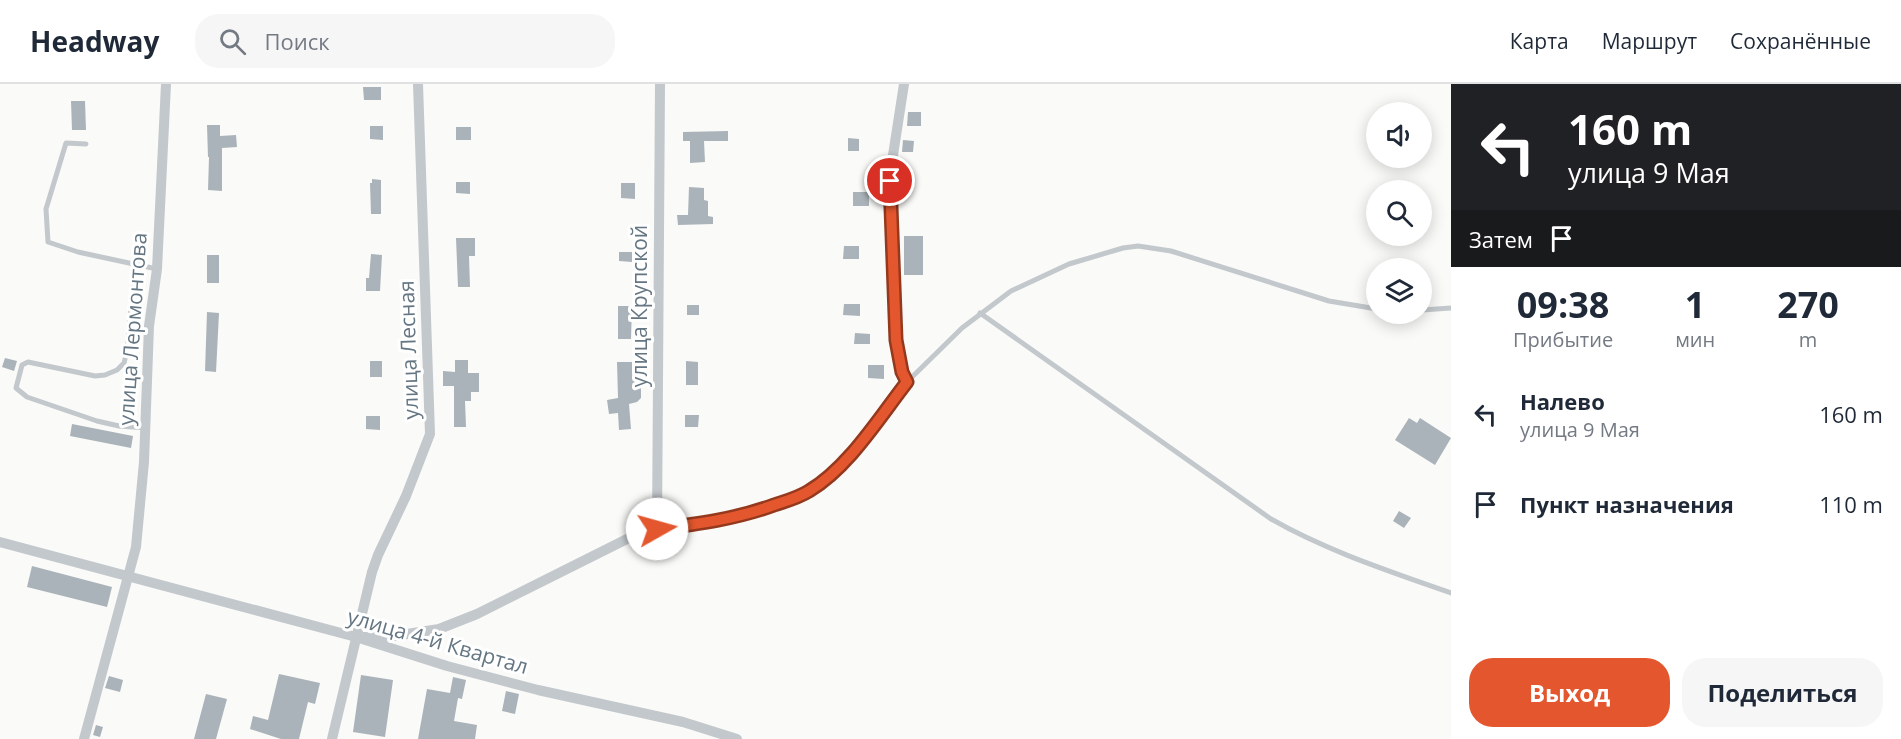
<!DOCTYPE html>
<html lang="ru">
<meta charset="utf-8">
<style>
body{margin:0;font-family:"Open Sans",sans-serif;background:#f6f6f7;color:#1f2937;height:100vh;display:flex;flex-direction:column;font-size:22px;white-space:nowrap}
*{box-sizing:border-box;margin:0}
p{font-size:20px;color:#747a83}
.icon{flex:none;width:33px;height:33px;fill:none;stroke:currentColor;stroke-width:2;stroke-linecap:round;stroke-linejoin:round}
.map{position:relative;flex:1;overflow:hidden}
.drawer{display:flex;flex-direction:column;background:#fff;width:450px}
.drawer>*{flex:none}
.hud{background:#202124;color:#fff;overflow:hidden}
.tools{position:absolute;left:1366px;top:18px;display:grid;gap:12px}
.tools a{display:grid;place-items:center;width:66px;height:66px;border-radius:50%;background:#fff;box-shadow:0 3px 15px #0003;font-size:30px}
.pin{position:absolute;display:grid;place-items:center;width:51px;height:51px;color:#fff;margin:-26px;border:3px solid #fff;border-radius:50%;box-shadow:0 2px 6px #0007}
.me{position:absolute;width:66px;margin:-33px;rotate:83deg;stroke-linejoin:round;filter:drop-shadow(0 0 4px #0008)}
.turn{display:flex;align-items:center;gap:21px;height:126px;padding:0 18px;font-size:27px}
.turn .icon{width:78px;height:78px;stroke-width:2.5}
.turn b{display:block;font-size:42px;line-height:51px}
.then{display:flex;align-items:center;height:57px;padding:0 18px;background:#0003;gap:12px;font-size:22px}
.eta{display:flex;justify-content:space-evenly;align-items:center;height:102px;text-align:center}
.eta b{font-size:36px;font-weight:700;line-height:42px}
.button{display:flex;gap:12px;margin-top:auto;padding:12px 18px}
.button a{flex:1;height:69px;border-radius:24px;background:#e4572e;color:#fff;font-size:24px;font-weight:700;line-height:69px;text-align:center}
.button a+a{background:#f6f6f7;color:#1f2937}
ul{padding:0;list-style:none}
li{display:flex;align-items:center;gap:18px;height:90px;padding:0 18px}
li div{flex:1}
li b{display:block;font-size:22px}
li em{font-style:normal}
header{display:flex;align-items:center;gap:36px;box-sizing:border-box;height:84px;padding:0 30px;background:#fff;border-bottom:2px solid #e0e1e3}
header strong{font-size:28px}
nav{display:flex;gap:33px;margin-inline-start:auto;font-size:21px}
.search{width:420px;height:54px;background:#f6f6f7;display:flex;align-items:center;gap:15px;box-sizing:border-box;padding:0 21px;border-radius:24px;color:#747a83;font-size:22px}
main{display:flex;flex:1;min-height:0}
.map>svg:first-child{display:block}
.building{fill:#aab3b9}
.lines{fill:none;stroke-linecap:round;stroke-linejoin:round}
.lane{stroke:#c3c8cc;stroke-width:5}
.street{stroke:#c3c8cc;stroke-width:10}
.route-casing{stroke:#94391e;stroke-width:15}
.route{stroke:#e4572e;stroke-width:10}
.labels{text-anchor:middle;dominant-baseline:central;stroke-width:6;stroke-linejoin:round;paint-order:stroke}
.street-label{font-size:21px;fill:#657683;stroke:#fff}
</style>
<header>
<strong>Headway</strong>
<div class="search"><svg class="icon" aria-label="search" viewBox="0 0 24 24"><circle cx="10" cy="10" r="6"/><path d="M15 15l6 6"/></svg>Поиск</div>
<nav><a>Карта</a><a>Маршрут</a><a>Сохранённые</a></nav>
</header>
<main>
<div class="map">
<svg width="1451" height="655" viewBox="0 0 1451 655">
<rect width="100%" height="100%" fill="#fafaf8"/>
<g class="building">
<path d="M 363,3 L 381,3 L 381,16 L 364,16 Z"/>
<path d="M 71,17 L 85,17 L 86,46 L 72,46 Z"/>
<path d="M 908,28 L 921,28 L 921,42 L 907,42 Z"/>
<path d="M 207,41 L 220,41 L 220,52 L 236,51 L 237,63 L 222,64 L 222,107 L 208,106 L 209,73 L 208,73 Z"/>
<path d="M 370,42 L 383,42 L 383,56 L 370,55 Z"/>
<rect x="456" y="43" width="15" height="13"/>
<path d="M 728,47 L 728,57 L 704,57 L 705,78 L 690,79 L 690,57 L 683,57 L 683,48 Z"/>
<path d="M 848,54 L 859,55 L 859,67 L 848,67 Z"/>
<path d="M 903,56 L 914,57 L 913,68 L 902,68 Z"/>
<path d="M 372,95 L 381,96 L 381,130 L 371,130 L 370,99 L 372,99 Z"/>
<path d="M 456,98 L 470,98 L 470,110 L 456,109 Z"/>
<path d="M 621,99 L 635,99 L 635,115 L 621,114 Z"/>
<path d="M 689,103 L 704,104 L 704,116 L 708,117 L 708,132 L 713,133 L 713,140 L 678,141 L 677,131 L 688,131 Z"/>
<rect x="853" y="108" width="16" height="14"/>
<rect x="904" y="152" width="19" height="39"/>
<path d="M 456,154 L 475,154 L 475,172 L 469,172 L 470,203 L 458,203 Z"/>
<path d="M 844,162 L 859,162 L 859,175 L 843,175 Z"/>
<path d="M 619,168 L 632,168 L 632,178 L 619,177 Z"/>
<path d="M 371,170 L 382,171 L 380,207 L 366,207 L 366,194 L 369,194 Z"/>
<rect x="207" y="171" width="12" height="28"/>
<path d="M 844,220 L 860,220 L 860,232 L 843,231 Z"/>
<rect x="687" y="221" width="12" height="10"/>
<path d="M 618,222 L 632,222 L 631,255 L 618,255 Z"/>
<path d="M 207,228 L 219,229 L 216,288 L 205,287 Z"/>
<path d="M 855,249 L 870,250 L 870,260 L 854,260 Z"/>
<path d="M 5,274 L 17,277 L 14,287 L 2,283 Z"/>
<path d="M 455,276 L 468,276 L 468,289 L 479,289 L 479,308 L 471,308 L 471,317 L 465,317 L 466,343 L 454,343 L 454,302 L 443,302 L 443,287 L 455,288 Z"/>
<rect x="370" y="277" width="12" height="16"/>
<path d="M 686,277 L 698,278 L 698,301 L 686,301 Z"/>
<path d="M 617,278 L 632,278 L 633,295 L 641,295 L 641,314 L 637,318 L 629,320 L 631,345 L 619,346 L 618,329 L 609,330 L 607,316 L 618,314 Z"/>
<path d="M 868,281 L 884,281 L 884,295 L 868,294 Z"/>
<path d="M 685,331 L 699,331 L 698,343 L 685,343 Z"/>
<path d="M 366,332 L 380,332 L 380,346 L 366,345 Z"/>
<path d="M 1409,334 L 1417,339 L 1420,334 L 1451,354 L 1435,381 L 1395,356 Z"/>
<path d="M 72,340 L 133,352 L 131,364 L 70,352 Z"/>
<path d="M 1399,427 L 1411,434 L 1404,444 L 1393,437 Z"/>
<path d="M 32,482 L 112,503 L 107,523 L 27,503 Z"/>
<path d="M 279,590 L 320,599 L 315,620 L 308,618 L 299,655 L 281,655 L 250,645 L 253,632 L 268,636 Z"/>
<path d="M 361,591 L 393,596 L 385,653 L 353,648 Z"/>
<path d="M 109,592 L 123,596 L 120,608 L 105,604 Z"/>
<path d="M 453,593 L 466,596 L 462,615 L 458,614 L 454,637 L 477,641 L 475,655 L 418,655 L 427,605 L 450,609 Z"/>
<path d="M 506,607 L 519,610 L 515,630 L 502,627 Z"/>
<path d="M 206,610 L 227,615 L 216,655 L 194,655 Z"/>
<path d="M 96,641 L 103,643 L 100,653 L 93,651 Z"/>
</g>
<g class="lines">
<g class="lane">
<path d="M 86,60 L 66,59 L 46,125 L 48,158 L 78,168 L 157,185"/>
<path d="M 135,181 L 127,267 L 124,279 L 117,286 L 105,291 L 95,292 L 28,278 L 22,281 L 16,304 L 27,313 L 97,337 L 119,342 L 146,344"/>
<path d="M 1422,226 L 1451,224"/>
<path d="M 980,229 L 1271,435 C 1327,467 1389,487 1451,509"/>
<path d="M 907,298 L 962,244 L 1011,207 L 1069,180 L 1123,164 L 1138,162 L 1171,167 L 1329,217 L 1377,225"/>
</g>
<g class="street">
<path d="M 657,445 L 660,0"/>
<path d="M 0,458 L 356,553 L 447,582 L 538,606 L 683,638 L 737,655"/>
<path d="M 356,553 L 388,553 L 439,545 L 477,530 L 633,452 C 665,443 699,442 732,434 C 757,428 788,420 810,407 C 850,381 878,335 907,298 L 902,288 L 896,256 L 889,97 L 904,0"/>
<path d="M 84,655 L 136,463 L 144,378 L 149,242 L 157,185 L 166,0"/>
<path d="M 332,655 L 372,488 L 378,471 L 406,412 L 430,350 L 418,0"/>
</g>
</g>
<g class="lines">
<g class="route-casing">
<path id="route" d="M 657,445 C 698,440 736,435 774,421 C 786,417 798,414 809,407 C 848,384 879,334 907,298 L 902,288 L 896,256 L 890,97"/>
</g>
<use href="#route" class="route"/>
</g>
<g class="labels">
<g class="street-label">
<text transform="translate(639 222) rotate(-90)">улица Крупской</text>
<text transform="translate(132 245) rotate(-86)">улица Лермонтова</text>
<text transform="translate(408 266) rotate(-92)">улица Лесная</text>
<text transform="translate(438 557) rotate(16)">улица 4-й Квартал</text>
</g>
</g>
</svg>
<div class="tools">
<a><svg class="icon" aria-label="sound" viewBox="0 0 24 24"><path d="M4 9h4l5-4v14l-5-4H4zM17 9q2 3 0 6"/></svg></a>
<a><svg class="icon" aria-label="search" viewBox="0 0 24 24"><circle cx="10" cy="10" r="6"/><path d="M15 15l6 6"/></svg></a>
<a><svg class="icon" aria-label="layers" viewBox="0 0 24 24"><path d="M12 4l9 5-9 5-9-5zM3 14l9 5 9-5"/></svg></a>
</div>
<div class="pin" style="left:890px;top:97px;background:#d93025"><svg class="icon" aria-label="arrive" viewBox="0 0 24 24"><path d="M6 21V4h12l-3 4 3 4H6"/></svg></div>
<svg class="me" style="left:657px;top:445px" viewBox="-20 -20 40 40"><circle r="19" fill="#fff"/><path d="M0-13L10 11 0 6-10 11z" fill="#e4572e"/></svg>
</div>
<section class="drawer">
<div class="hud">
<div class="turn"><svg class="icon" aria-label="left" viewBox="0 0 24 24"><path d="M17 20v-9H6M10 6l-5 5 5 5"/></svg><div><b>160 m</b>улица 9 Мая</div></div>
<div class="then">Затем<svg class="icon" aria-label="arrive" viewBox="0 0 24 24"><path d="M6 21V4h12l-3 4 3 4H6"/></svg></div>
</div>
<div class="eta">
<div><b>09:38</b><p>Прибытие</p></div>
<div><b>1</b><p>мин</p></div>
<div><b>270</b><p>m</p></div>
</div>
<ul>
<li><svg class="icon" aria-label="left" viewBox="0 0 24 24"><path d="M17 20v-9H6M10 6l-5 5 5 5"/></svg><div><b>Налево</b><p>улица 9 Мая</p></div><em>160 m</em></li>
<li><svg class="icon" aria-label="arrive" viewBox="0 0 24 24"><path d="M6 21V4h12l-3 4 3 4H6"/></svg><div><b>Пункт назначения</b></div><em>110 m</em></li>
</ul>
<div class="button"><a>Выход</a><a>Поделиться</a></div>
</section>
</main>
